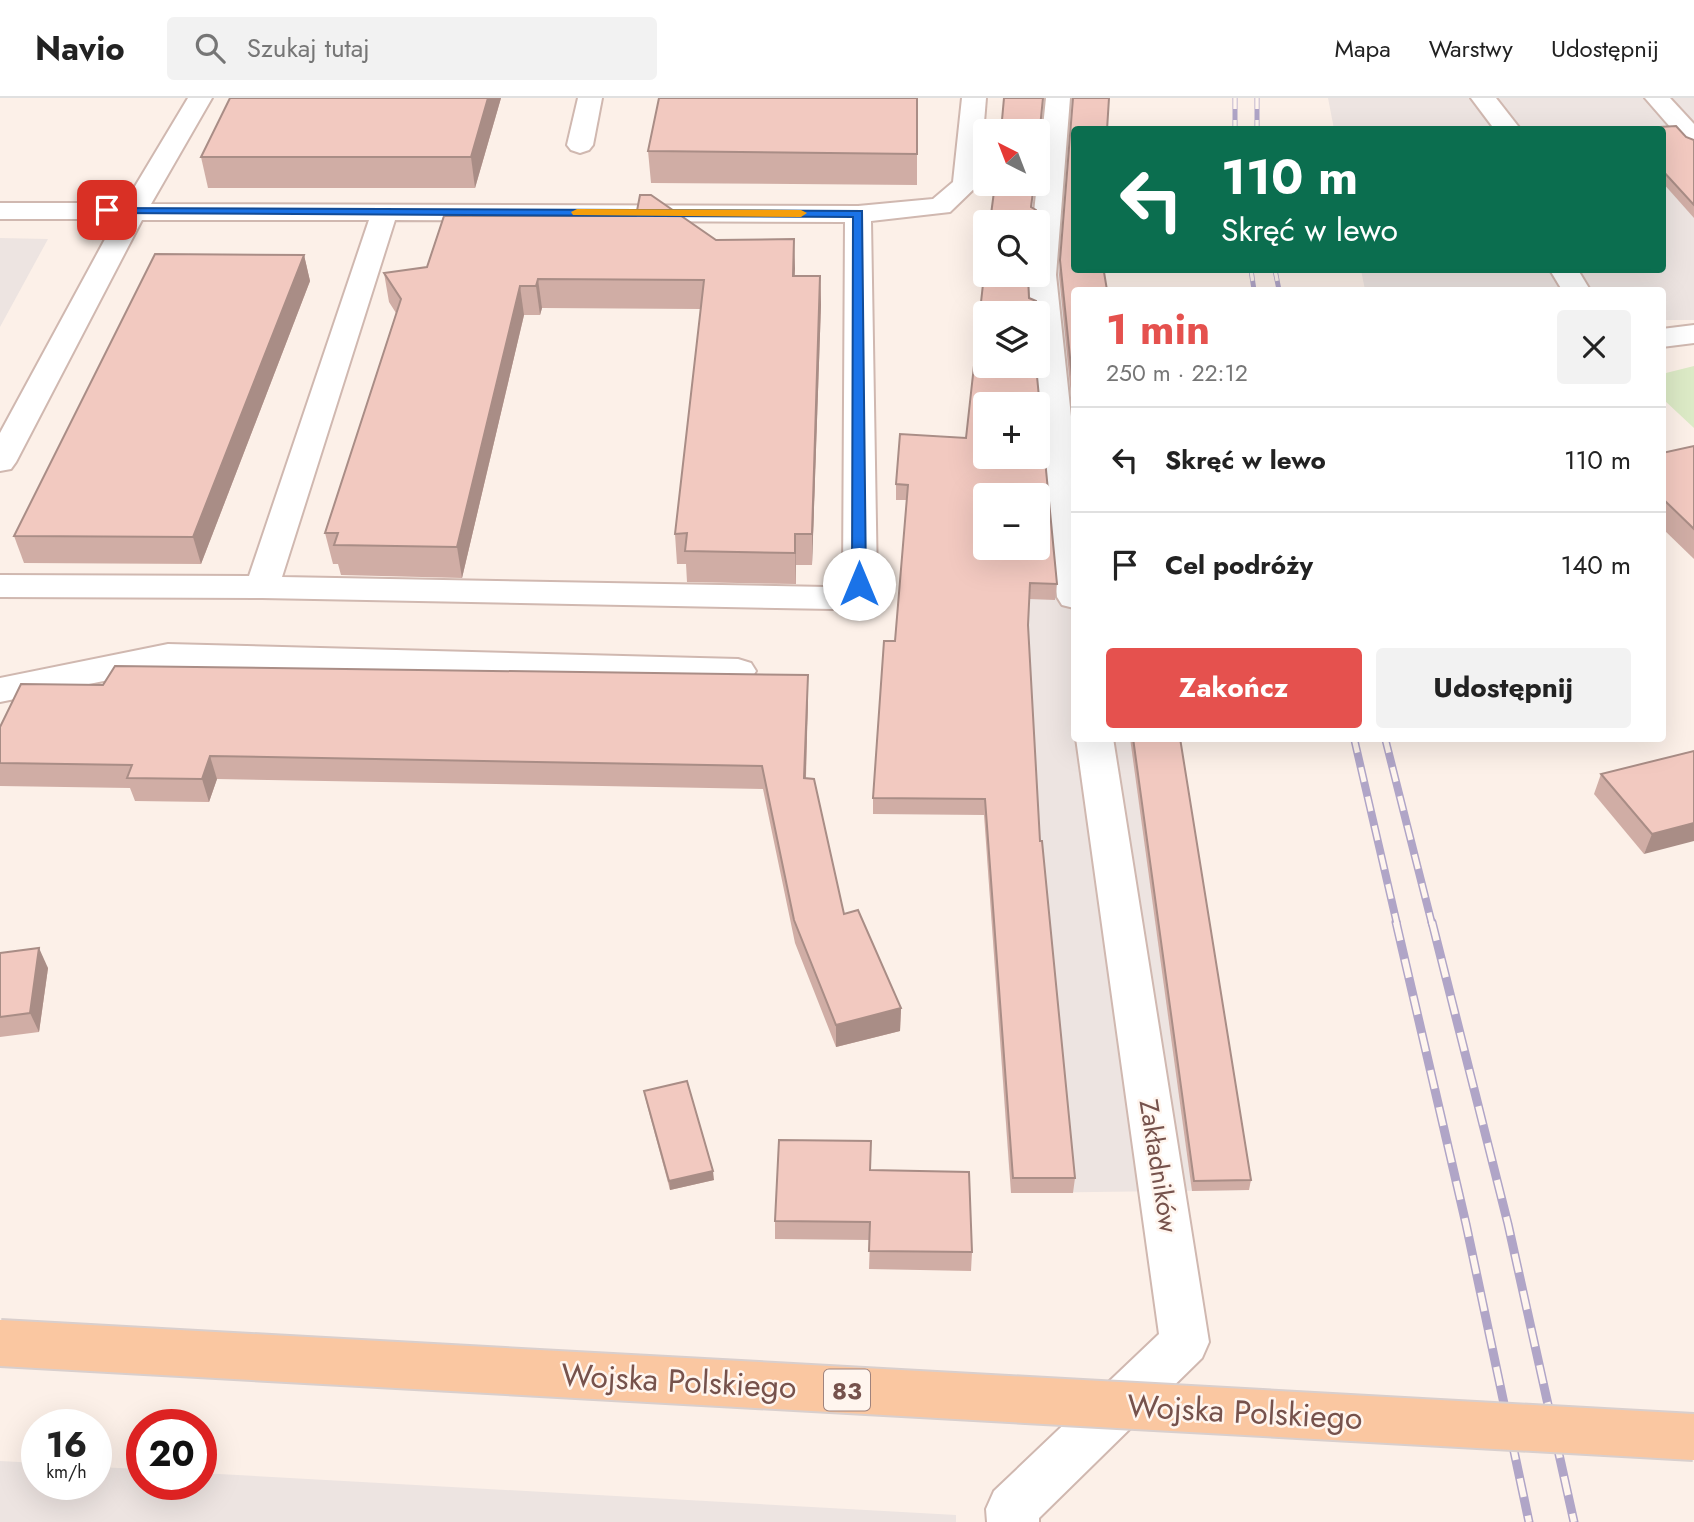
<!DOCTYPE html>
<html lang="pl">
<meta charset="utf-8">
<style>
body{margin:0;font-family:Jost,sans-serif;background:#f2f2f2;color:#222;height:100vh;display:flex;flex-direction:column;font-size:26px;white-space:nowrap}
*{box-sizing:border-box;margin:0}
p{font-size:23px;color:#767676}
.icon{flex:none;width:38px;height:38px;fill:none;stroke:currentColor;stroke-width:2;stroke-linecap:round;stroke-linejoin:round}
.map{position:relative;flex:1;overflow:hidden}
.side{position:absolute;left:1071px;top:189px;width:595px;height:455px;display:flex;flex-direction:column;background:#fff;border-radius:7px;box-shadow:0 7px 28px #0002}
.side>*{flex:none}
.guide{position:absolute;left:1071px;top:28px;width:595px;height:147px;border-radius:7px;box-shadow:0 7px 28px #0002;background:#0b6e4f;color:#fff;overflow:hidden}
.needle{width:46px;rotate:318deg}
.fabs{position:absolute;left:973px;top:21px;display:grid;gap:14px}
.fabs a{display:grid;place-items:center;width:77px;height:77px;border-radius:7px;background:#fff;box-shadow:0 7px 28px #0002;font-size:35px}
.speed{position:absolute;left:21px;top:1311px;display:flex;gap:14px;font-size:35px;font-weight:700;text-align:center}
.speed>*{display:grid;place-content:center;width:91px;height:91px;border-radius:50%;background:#fff;box-shadow:0 7px 28px #0002;line-height:1}
.speed small{font-size:18px;font-weight:400}
.speed .limit{border:10px solid #d22;background:#fff;color:#111}
.pin{position:absolute;display:grid;place-items:center;width:60px;height:60px;color:#fff;margin:-30px;border-radius:14px;box-shadow:0 4px 10px #0006}
.me{position:absolute;width:77px;margin:-38px;rotate:0deg;stroke-linejoin:round;filter:drop-shadow(0 0 5px #0008)}
.turn{display:flex;align-items:center;gap:24px;height:147px;padding:0 35px;font-size:32px}
.turn .icon{width:91px;height:91px;stroke-width:2.5}
.turn b{display:block;font-size:49px;line-height:60px}
.round{display:grid;place-items:center;flex:none;width:74px;height:74px;border-radius:7px;background:#f2f2f2}
.head{display:flex;align-items:center;justify-content:space-between;height:119px;padding:0 35px}
h1{font-size:42px;font-weight:700;line-height:52px;color:#e5514e}
.action{display:flex;gap:14px;margin-top:auto;padding:14px 35px}
.action a{flex:1;height:80px;border-radius:7px;background:#e5514e;color:#fff;font-size:28px;font-weight:700;line-height:80px;text-align:center}
.action a+a{background:#f2f2f2;color:#222}
ul{padding:0;list-style:none}
li{display:flex;align-items:center;gap:21px;height:105px;padding:0 35px;border-top:2px solid #e0e0e0}
li div{flex:1}
li b{display:block;font-size:26px}
li em{font-style:normal}
header{display:flex;align-items:center;gap:42px;box-sizing:border-box;height:98px;padding:0 35px;background:#fff;border-bottom:2px solid #e0e0e0}
header strong{font-size:33px}
nav{display:flex;gap:38px;margin-inline-start:auto;font-size:24px}
.search{width:490px;height:63px;background:#f2f2f2;display:flex;align-items:center;gap:18px;box-sizing:border-box;padding:0 24px;border-radius:7px;color:#767676;font-size:26px}
.map>svg:first-child{display:block}
.industrial{fill:#ede4e1;fill-rule:evenodd}
.green{fill:#dceac6}
.lines{fill:none;stroke-linecap:round;stroke-linejoin:round}
.minor-casing{stroke:#d0b8b0;stroke-width:4}
.minor{fill:#fff;fill-rule:evenodd}
.rail-far2-casing{stroke:#b0a5c7;stroke-width:5}
.rail-far1-casing{stroke:#b0a5c7;stroke-width:8}
.rail-casing{stroke:#b0a5c7;stroke-width:9}
.rail-far2{stroke:#fff5ee;stroke-width:3.5;stroke-dasharray:11;stroke-linecap:butt}
.rail-far1{stroke:#fff5ee;stroke-width:5;stroke-dasharray:15;stroke-linecap:butt}
.rail{stroke:#fff5ee;stroke-width:6;stroke-dasharray:19;stroke-linecap:butt}
.major-bridge-casing{stroke:#d9cfcd;stroke-width:50;stroke-linecap:butt}
.major-bridge{stroke:#fac7a1;stroke-width:46}
.wall{fill:#d0ada5}
.shaded-wall{fill:#a98d86}
.building{fill:#f2c9c0;stroke:#a98d86;stroke-width:2;fill-rule:evenodd}
.route{fill:#1a73e8;stroke:#114b97;stroke-width:2}
.slow{fill:#f59e0b}
.labels{text-anchor:middle;dominant-baseline:central;stroke-width:5;stroke-linejoin:round;paint-order:stroke}
.shield{fill:#fff5ee;stroke:#9f837d;stroke-width:2}
.shield-label{font-size:24px;font-weight:bold;fill:#76524c}
.street-label{font-size:26px;fill:#76524c;stroke:#fff5ee}
.near-street-label{font-size:32px;fill:#76524c;stroke:#fff5ee}
</style>
<header>
<strong>Navio</strong>
<div class="search"><svg class="icon" aria-label="search" viewBox="0 0 24 24"><circle cx="10" cy="10" r="6"/><path d="M15 15l6 6"/></svg>Szukaj tutaj</div>
<nav><a>Mapa</a><a>Warstwy</a><a>Udostępnij</a></nav>
</header>
<div class="map">
<svg width="1694" height="1424" viewBox="0 0 1694 1424">
<rect width="100%" height="100%" fill="#fcf0e8"/>
<g class="industrial">
<path d="M 1005,0 L 1109,0 L 1074,32 L 1074,172 L 1100,172 L 1103,192 L 1074,192 L 1074,640 L 1177,641 L 1249,1092 L 1018,1095 L 1016,1072 L 1009,1072 L 987,759 L 1040,759 L 982,497 L 985,268 L 1038,268 L 1038,215 L 986,215 L 989,177 L 1038,177 L 1038,124 L 993,124 L 996,86 L 1038,86 L 1038,33 ZM 985,306 L 1038,306 L 1038,359 L 985,359 ZM 985,397 L 1038,397 L 1038,450 L 985,450 Z"/>
<path d="M 1328,0 L 1694,0 L 1694,222 L 1663,222 L 1662,192 L 1365,192 L 1361,172 L 1662,172 L 1662,32 L 1334,31 Z"/>
<path d="M 0,140 L 48,141 L 0,229 Z"/>
<path d="M 0,1363 L 37,1365 L 37,1386 L 96,1386 L 96,1369 L 142,1371 L 142,1386 L 201,1386 L 201,1375 L 956,1417 L 956,1424 L 0,1424 Z"/>
</g>
<path class="green" d="M 1694,268 L 1694,330 L 1663,301 L 1662,276 Z"/>
<g class="lines">
<g class="minor-casing">
<g id="minor">
<path d="M 188,0 L 212,0 L 151,106 L 858,108 L 933,101 L 953,84 L 962,0 L 986,0 L 979,86 L 950,114 L 871,123 L 877,486 L 872,494 L 833,511 L 262,500 L 0,499 L 0,477 L 249,478 L 369,122 L 142,122 L 16,364 L 11,371 L 0,373 L 0,335 L 116,121 L 0,121 L 0,105 L 125,105 ZM 395,122 L 845,124 L 843,481 L 827,489 L 282,479 Z"/>
<path d="M 578,0 L 602,0 L 593,47 L 589,52 L 580,55 L 571,52 L 567,47 Z"/>
<path d="M 1046,0 L 1070,0 L 1056,177 L 1074,347 L 1074,510 L 1062,507 L 1057,499 L 1036,268 L 1038,215 L 1031,215 L 1028,177 L 1038,177 L 1038,124 L 1033,124 Z"/>
<path d="M 1471,0 L 1496,0 L 1521,32 L 1495,32 Z"/>
<path d="M 1645,0 L 1670,0 L 1694,26 L 1694,49 L 1685,46 Z"/>
<path d="M 1550,172 L 1578,172 L 1590,192 L 1562,192 Z"/>
<path d="M 1694,227 L 1694,245 L 1662,249 L 1662,231 Z"/>
<path d="M 168,546 L 738,561 L 751,565 L 756,573 L 751,581 L 738,585 L 168,570 L 0,604 L 0,580 Z"/>
<path d="M 1076,640 L 1113,640 L 1209,1244 L 1202,1260 L 1039,1420 L 1039,1424 L 987,1424 L 986,1411 L 994,1393 L 1159,1236 Z"/>
</g>
</g>
<use href="#minor" class="minor"/>
<g class="rail-far2-casing">
<g id="rail-far2">
<path d="M 1235,0 L 1235,32"/>
<path d="M 1257,0 L 1257,32"/>
<path d="M 1251,172 L 1254,192"/>
<path d="M 1275,172 L 1279,192"/>
</g>
</g>
<g class="rail-far1-casing">
<g id="rail-far1">
<path d="M 1354,640 L 1397,826"/>
<path d="M 1385,640 L 1432,826"/>
</g>
</g>
<g class="rail-casing">
<g id="rail">
<path d="M 1396,824 L 1466,1126 L 1529,1424"/>
<path d="M 1432,824 L 1508,1126 L 1574,1424"/>
</g>
</g>
<use href="#rail-far2" class="rail-far2"/>
<use href="#rail-far1" class="rail-far1"/>
<use href="#rail" class="rail"/>
<g class="major-bridge-casing">
<path id="major-bridge" d="M 0,1245 L 1694,1339"/>
</g>
<use href="#major-bridge" class="major-bridge"/>
</g>
<g class="wall">
<path d="M 230,0 L 501,0 L 475,90 L 208,90 L 201,59 Z"/>
<path d="M 1073,0 L 1074,192 L 1074,327 L 1059,177 Z"/>
<path d="M 1662,32 L 1694,42 L 1694,120 L 1662,84 Z"/>
<path d="M 648,53 L 917,56 L 917,87 L 651,85 Z"/>
<path d="M 716,142 L 795,178 L 820,178 L 821,207 L 812,467 L 796,467 L 796,486 L 687,484 L 686,466 L 677,466 L 675,436 L 701,211 L 542,210 L 540,217 L 524,217 L 462,480 L 341,477 L 338,466 L 333,466 L 325,435 L 396,215 L 389,204 L 384,175 Z"/>
<path d="M 304,157 L 310,183 L 201,466 L 24,465 L 14,438 Z"/>
<path d="M 985,215 L 1057,486 L 1055,502 L 1029,501 L 1028,527 L 1040,743 L 1075,1080 L 1073,1095 L 1011,1095 L 984,717 L 873,716 L 873,700 L 895,543 L 907,402 L 896,402 L 896,386 L 966,340 Z"/>
<path d="M 1694,348 L 1694,461 L 1662,430 L 1662,355 Z"/>
<path d="M 808,577 L 808,599 L 806,680 L 844,816 L 901,910 L 900,933 L 836,949 L 795,845 L 763,691 L 217,681 L 209,704 L 135,703 L 130,690 L 0,688 L 0,629 L 103,587 Z"/>
<path d="M 1130,640 L 1180,640 L 1251,1082 L 1249,1092 L 1192,1093 Z"/>
<path d="M 1694,653 L 1644,756 L 1594,696 L 1601,676 Z"/>
<path d="M 0,855 L 48,870 L 39,934 L 0,939 Z"/>
<path d="M 644,993 L 714,1082 L 670,1092 L 646,1003 Z"/>
<path d="M 870,1072 L 972,1154 L 971,1173 L 869,1171 L 870,1142 L 775,1141 L 775,1123 Z"/>
</g>
<g class="shaded-wall">
<path d="M 488,0 L 501,0 L 475,90 L 471,59 Z"/>
<path d="M 794,141 L 795,170 L 794,207 L 793,178 Z"/>
<path d="M 304,157 L 310,183 L 201,466 L 193,439 Z"/>
<path d="M 820,178 L 821,207 L 812,467 L 812,436 Z"/>
<path d="M 538,181 L 542,210 L 540,217 L 536,188 Z"/>
<path d="M 520,188 L 524,217 L 462,480 L 457,449 Z"/>
<path d="M 795,436 L 796,467 L 796,486 L 795,455 Z"/>
<path d="M 808,577 L 808,599 L 805,703 L 804,680 Z"/>
<path d="M 210,658 L 217,681 L 209,704 L 202,681 Z"/>
<path d="M 1694,725 L 1694,743 L 1644,756 L 1652,736 Z"/>
<path d="M 39,850 L 48,870 L 39,934 L 30,915 Z"/>
<path d="M 901,910 L 900,933 L 836,949 L 836,927 Z"/>
<path d="M 713,1073 L 714,1082 L 670,1092 L 669,1083 Z"/>
</g>
<g class="building">
<path d="M 230,0 L 488,0 L 471,59 L 201,59 Z"/>
<path d="M 659,0 L 917,0 L 917,56 L 648,53 Z"/>
<path d="M 1004,0 L 1043,0 L 1038,49 L 1038,33 L 1001,33 Z"/>
<path d="M 1073,0 L 1109,0 L 1107,32 L 1074,32 L 1074,172 L 1096,172 L 1096,174 L 1104,174 L 1107,192 L 1074,192 L 1074,298 L 1060,162 Z"/>
<path d="M 1676,28 L 1686,39 L 1694,42 L 1694,107 L 1662,72 L 1662,32 L 1626,31 Z"/>
<path d="M 995,86 L 1034,86 L 1031,109 L 1036,112 L 1036,124 L 990,124 Z"/>
<path d="M 640,97 L 651,97 L 716,142 L 794,141 L 793,178 L 820,178 L 812,436 L 795,436 L 795,455 L 685,453 L 687,435 L 675,436 L 704,182 L 538,181 L 536,188 L 520,188 L 457,449 L 334,447 L 338,435 L 325,435 L 401,201 L 384,175 L 427,169 L 444,118 L 636,118 Z"/>
<path d="M 155,156 L 304,157 L 193,439 L 14,438 Z"/>
<path d="M 985,168 L 985,177 L 1028,177 L 1029,200 L 1036,203 L 1036,215 L 985,215 L 985,268 L 1036,268 L 1057,486 L 1030,485 L 1028,527 L 1040,743 L 1042,743 L 1075,1080 L 1013,1080 L 985,701 L 873,700 L 884,543 L 895,543 L 908,387 L 896,386 L 900,336 L 966,340 ZM 985,306 L 1038,306 L 1038,359 L 985,359 ZM 985,397 L 1038,397 L 1038,450 L 985,450 Z"/>
<path d="M 1694,348 L 1694,431 L 1662,400 L 1662,355 Z"/>
<path d="M 115,568 L 808,577 L 804,680 L 814,681 L 844,816 L 858,812 L 901,910 L 836,927 L 794,822 L 762,668 L 210,658 L 202,681 L 127,680 L 132,667 L 0,665 L 0,629 L 21,586 L 103,587 Z"/>
<path d="M 1133,640 L 1180,640 L 1251,1082 L 1194,1083 Z"/>
<path d="M 1694,653 L 1694,725 L 1652,736 L 1601,676 Z"/>
<path d="M 39,850 L 30,915 L 0,919 L 0,855 Z"/>
<path d="M 687,983 L 713,1073 L 669,1083 L 644,993 Z"/>
<path d="M 779,1042 L 871,1043 L 870,1072 L 969,1074 L 972,1154 L 869,1153 L 870,1124 L 775,1123 Z"/>
</g>
<path class="route" d="M 103,110 L 862,113 L 866,486 L 859,491 L 852,486 L 853,119 L 107,115 L 103,115 Z"/>
<path class="slow" d="M 577,111 L 801,112 L 807,115 L 801,119 L 573,117 L 571,114 Z"/>
<g class="labels">
<rect class="shield" x="824" y="1271.5" width="46" height="41" rx="5"/>
<g class="shield-label">
<text x="847" y="1292">83</text>
</g>
<g class="street-label">
<text transform="translate(1159 1068) rotate(81)">Zakładników</text>
</g>
<g class="near-street-label">
<text transform="translate(679 1283) rotate(3)">Wojska Polskiego</text>
<text transform="translate(1245 1314) rotate(3)">Wojska Polskiego</text>
</g>
</g>
</svg>
<div class="fabs">
<a><svg class="needle" viewBox="-14 -14 28 28"><path d="M0-13l5 13h-10z" fill="#e53935"/><path d="M0 13l5-13h-10z" fill="#767676"/></svg></a>
<a><svg class="icon" aria-label="search" viewBox="0 0 24 24"><circle cx="10" cy="10" r="6"/><path d="M15 15l6 6"/></svg></a>
<a><svg class="icon" aria-label="layers" viewBox="0 0 24 24"><path d="M12 4l9 5-9 5-9-5zM3 14l9 5 9-5"/></svg></a>
<a>+</a>
<a>−</a>
</div>
<div class="speed"><div>16<small>km/h</small></div><div class="limit">20</div></div>
<div class="pin" style="left:107px;top:112px;background:#d93025"><svg class="icon" aria-label="arrive" viewBox="0 0 24 24"><path d="M6 21V4h12l-3 4 3 4H6"/></svg></div>
<svg class="me" style="left:859px;top:486px" viewBox="-20 -20 40 40"><circle r="19" fill="#fff"/><path d="M0-13L10 11 0 6-10 11z" fill="#1a73e8"/></svg>
<div class="guide">
<div class="turn"><svg class="icon" aria-label="left" viewBox="0 0 24 24"><path d="M17 20v-9H6M10 6l-5 5 5 5"/></svg><div><b>110 m</b>Skręć w lewo</div></div>
</div>
<section class="side">
<div class="head"><div><h1>1 min</h1><p>250 m · 22:12</p></div><a class="round"><svg class="icon" aria-label="close" viewBox="0 0 24 24"><path d="M6 6l12 12M18 6L6 18"/></svg></a></div>
<ul>
<li><svg class="icon" aria-label="left" viewBox="0 0 24 24"><path d="M17 20v-9H6M10 6l-5 5 5 5"/></svg><div><b>Skręć w lewo</b></div><em>110 m</em></li>
<li><svg class="icon" aria-label="arrive" viewBox="0 0 24 24"><path d="M6 21V4h12l-3 4 3 4H6"/></svg><div><b>Cel podróży</b></div><em>140 m</em></li>
</ul>
<div class="action"><a>Zakończ</a><a>Udostępnij</a></div>
</section>
</div>
